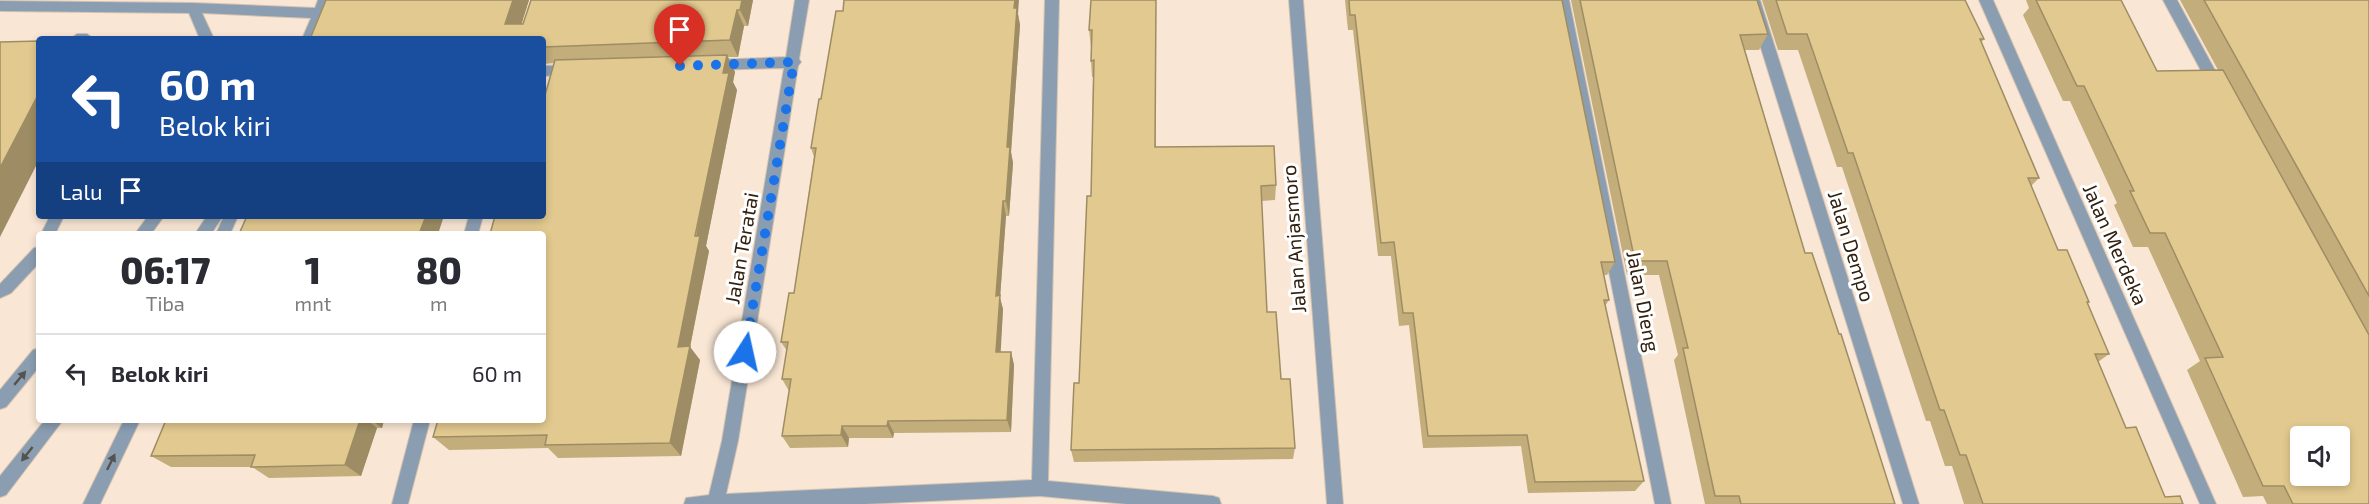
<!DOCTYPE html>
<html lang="id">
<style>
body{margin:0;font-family:"Exo 2",sans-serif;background:#f2f2f3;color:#2b2b33;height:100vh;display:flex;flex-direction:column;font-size:22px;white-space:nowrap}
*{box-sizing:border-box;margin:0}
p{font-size:20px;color:#7c7c81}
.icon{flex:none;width:33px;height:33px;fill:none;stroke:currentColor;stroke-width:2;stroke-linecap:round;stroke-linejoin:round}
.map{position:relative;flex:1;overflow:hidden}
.side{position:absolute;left:36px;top:231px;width:510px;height:192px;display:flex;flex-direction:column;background:#fff;border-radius:6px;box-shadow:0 3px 9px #0003}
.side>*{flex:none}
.top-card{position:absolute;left:36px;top:36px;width:510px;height:183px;border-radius:6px;box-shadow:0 3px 9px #0003;background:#1a4fa0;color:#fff;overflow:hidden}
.fabs{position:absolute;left:2290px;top:426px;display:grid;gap:12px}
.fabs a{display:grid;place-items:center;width:60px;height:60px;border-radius:6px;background:#fff;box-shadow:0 3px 9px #0003;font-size:30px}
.pin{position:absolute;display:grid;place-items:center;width:51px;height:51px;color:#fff;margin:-62px -26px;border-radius:50% 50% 50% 0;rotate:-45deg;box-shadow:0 0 6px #0007}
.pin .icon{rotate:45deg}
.me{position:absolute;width:66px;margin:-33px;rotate:10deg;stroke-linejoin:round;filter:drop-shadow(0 0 4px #0008)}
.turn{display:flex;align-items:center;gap:21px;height:126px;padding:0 24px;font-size:27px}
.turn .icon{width:78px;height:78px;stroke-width:2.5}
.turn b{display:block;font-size:42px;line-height:51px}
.then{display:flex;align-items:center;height:57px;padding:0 24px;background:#0003;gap:12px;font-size:22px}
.eta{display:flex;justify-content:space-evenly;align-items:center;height:102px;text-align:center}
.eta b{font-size:36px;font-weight:800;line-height:42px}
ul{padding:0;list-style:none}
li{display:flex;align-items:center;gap:18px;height:78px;padding:0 24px;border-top:2px solid #e1e1e2}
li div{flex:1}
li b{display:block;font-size:22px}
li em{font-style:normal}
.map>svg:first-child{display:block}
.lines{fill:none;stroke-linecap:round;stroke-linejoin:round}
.lane-casing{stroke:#d5c3b0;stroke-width:2}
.street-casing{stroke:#d5c3b0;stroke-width:2}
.lane{fill:#8b9eb1;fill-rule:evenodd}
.street{fill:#8b9eb1;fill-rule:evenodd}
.wall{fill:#c2ad7b}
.shaded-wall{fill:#9e8d64}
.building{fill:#e2c98f;stroke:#9e8d64;stroke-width:1.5;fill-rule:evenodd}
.oneway{fill:#55534f}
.route{stroke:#1a73e8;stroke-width:10;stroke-dasharray:0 18}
.labels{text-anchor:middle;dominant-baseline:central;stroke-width:6;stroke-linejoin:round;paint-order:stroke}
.street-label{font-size:20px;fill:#31210e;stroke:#fff}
</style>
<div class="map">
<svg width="2369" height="504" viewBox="0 0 2369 504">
<rect width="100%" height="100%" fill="#f9e6d4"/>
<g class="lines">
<g class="lane-casing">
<g id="lane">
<path d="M 77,34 L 87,34 L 94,39 L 70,39 Z"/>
<path d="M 50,216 L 64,216 L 55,234 L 41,234 Z"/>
<path d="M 39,247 L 39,263 L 11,293 L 0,298 L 0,284 L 34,248 Z"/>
</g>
</g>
<g class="street-casing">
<g id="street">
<path d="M 318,0 L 332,0 L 316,39 L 302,39 L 311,18 L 202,13 L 214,39 L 200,39 L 189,13 L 0,11 L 0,1 L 193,3 L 315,8 Z"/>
<path d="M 795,0 L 809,0 L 799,59 L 801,62 L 798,66 L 738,441 L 726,494 L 1032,480 L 1045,0 L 1059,0 L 1048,481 L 1213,496 L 1219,498 L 1221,504 L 1127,504 L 1040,496 L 865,504 L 684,504 L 686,498 L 709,495 L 722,441 L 784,68 L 711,70 L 704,65 L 711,60 L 786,57 Z"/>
<path d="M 1289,0 L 1303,0 L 1343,504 L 1327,504 Z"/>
<path d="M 1555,0 L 1569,0 L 1671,504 L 1655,504 Z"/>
<path d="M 1746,0 L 1760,0 L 1919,504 L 1903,504 Z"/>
<path d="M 1979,0 L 1993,0 L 2216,504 L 2200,504 Z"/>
<path d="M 2163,0 L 2177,0 L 2224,87 L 2222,91 L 2212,91 Z"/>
<path d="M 573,65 L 578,66 L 580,70 L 578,74 L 543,76 L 543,66 Z"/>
<path d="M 148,216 L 164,216 L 151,234 L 135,234 Z"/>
<path d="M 207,216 L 223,216 L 211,234 L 195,234 Z"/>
<path d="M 224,216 L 238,216 L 230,234 L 216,234 Z"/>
<path d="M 469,216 L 483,216 L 478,234 L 464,234 Z"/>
<path d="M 39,348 L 39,367 L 6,407 L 0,409 L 0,390 L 33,350 Z"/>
<path d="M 45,420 L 63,420 L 6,495 L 0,497 L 0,476 Z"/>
<path d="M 124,420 L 140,420 L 100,504 L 83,504 Z"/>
<path d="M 414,420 L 430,420 L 408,504 L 392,504 Z"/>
</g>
</g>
<use href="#lane" class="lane"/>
<use href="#street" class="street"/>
</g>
<g class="wall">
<path d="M 326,0 L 529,0 L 521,24 L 753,0 L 748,26 L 744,26 L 738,57 L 728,57 L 735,72 L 733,82 L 737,90 L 706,246 L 709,251 L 690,347 L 700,360 L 681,456 L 558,458 L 548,448 L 449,450 L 433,437 L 543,216 L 554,63 L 543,64 L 543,39 Z"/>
<path d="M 1345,0 L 1562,0 L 1615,262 L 1607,275 L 1604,275 L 1609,300 L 1605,306 L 1644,481 L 1635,491 L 1528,493 L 1521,446 L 1423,448 L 1409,325 L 1399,326 L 1391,256 L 1378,256 L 1353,30 L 1348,30 Z"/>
<path d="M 1571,0 L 1757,0 L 1768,34 L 1759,50 L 1745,50 L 1805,253 L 1895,504 L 1705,504 L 1674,360 L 1678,355 L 1659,275 L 1627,275 Z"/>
<path d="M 1762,0 L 1965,0 L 1984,39 L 1981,43 L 2039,178 L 2031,186 L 2058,250 L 2089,302 L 2087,304 L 2109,354 L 2098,362 L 2126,428 L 2165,497 L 2183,504 L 1964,504 L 1952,466 L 1945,466 L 1930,421 L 1926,421 L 1842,167 L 1837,167 L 1798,50 L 1778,50 Z"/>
<path d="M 2026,0 L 2121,0 L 2157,71 L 2218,70 L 2180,0 L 2369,0 L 2369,504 L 2267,504 L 2263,496 L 2243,497 L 2187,370 L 2200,361 L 2148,247 L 2133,247 L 2114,205 L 2117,203 L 2070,101 L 2063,101 L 2023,15 L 2029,8 Z"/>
<path d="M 1018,14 L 1020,25 L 1011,152 L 1013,163 L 1009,216 L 1006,216 L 1000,298 L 1003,309 L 1000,352 L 1011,352 L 1014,365 L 1011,432 L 894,433 L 893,438 L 849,438 L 848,447 L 790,448 L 782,436 L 789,391 L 782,379 L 787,351 L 781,342 L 794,293 L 814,157 L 811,148 L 821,99 Z"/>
<path d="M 1156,17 L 1156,147 L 1276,185 L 1275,200 L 1261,201 L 1267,312 L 1295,448 L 1293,459 L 1074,462 L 1071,450 L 1079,383 L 1091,196 L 1093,77 L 1092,77 L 1091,61 L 1091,47 L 1089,30 Z"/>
<path d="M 166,420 L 384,420 L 382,428 L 377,428 L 361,476 L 269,478 L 252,467 L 171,467 L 151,456 Z"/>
</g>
<g class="shaded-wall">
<path d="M 513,0 L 529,0 L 517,39 L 505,24 Z"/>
<path d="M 742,0 L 753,0 L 748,26 L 740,10 Z"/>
<path d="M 1015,0 L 1019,0 L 1018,14 L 1020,25 L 1011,152 L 1013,163 L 1009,216 L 1006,201 L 1007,147 Z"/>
<path d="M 737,10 L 744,26 L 738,57 L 730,40 Z"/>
<path d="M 727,55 L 735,72 L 733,82 L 737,90 L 706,246 L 709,251 L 690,347 L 700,360 L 681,456 L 670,443 L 678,347 L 723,73 Z"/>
<path d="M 39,93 L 39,160 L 0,237 L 0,168 Z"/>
<path d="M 1003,201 L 1006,216 L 1000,298 L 1003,309 L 1000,365 L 996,352 L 996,296 Z"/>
<path d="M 426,216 L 444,216 L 438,234 L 419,234 Z"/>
<path d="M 1011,352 L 1014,365 L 1011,432 L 1007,420 Z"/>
<path d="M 360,420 L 367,420 L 377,428 L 361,476 L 345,465 Z"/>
<path d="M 371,420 L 384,420 L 382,428 Z"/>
<path d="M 888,421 L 894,433 L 893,438 L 887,426 Z"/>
<path d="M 842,426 L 849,438 L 848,447 L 841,435 Z"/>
</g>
<g class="building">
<path d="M 326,0 L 513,0 L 505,24 L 523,24 L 531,0 L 742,0 L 740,10 L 737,10 L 730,40 L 543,47 L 543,39 L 310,39 Z"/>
<path d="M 844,0 L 1015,0 L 1014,8 L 1017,8 L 1007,147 L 1010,147 L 1006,201 L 1003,201 L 996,296 L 1000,295 L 996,352 L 1011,352 L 1007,420 L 888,421 L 887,426 L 842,426 L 841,435 L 782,436 L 791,379 L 782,379 L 788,342 L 781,342 L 789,293 L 794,293 L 816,148 L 811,148 L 819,99 L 821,99 L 836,11 L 843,11 Z"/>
<path d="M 1091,0 L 1156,0 L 1155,147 L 1274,146 L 1276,185 L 1261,186 L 1267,312 L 1276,312 L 1281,379 L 1290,379 L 1295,448 L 1071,450 L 1074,383 L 1079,383 L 1087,196 L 1091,196 L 1094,60 L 1091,61 L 1092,30 L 1089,30 Z"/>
<path d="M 1349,0 L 1562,0 L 1615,262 L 1601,262 L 1609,300 L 1604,300 L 1644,481 L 1535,482 L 1527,435 L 1428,436 L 1413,313 L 1403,313 L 1394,242 L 1381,243 L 1355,15 L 1350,15 Z"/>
<path d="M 1580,0 L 1757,0 L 1768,34 L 1740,35 L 1805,253 L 1812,253 L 1839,334 L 1841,334 L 1895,504 L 1741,504 L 1739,496 L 1715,496 L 1683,348 L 1688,348 L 1667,261 L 1635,261 Z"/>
<path d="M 1776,0 L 1965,0 L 1984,39 L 1980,39 L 2039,178 L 2028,178 L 2058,250 L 2067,250 L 2089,302 L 2087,302 L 2109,354 L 2095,354 L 2126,428 L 2136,427 L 2165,497 L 2180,496 L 2183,504 L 1983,504 L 1966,455 L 1960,455 L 1944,410 L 1940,410 L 1853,153 L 1848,153 L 1807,34 L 1787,34 Z"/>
<path d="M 2036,0 L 2121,0 L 2157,71 L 2223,70 L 2369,335 L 2369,504 L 2293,504 L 2284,486 L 2263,486 L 2205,358 L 2223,357 L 2165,233 L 2150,233 L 2130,191 L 2134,191 L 2084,86 L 2077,86 ZM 2301,436 L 2340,436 L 2340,476 L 2301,476 Z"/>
<path d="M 2204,0 L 2369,0 L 2369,296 Z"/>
<path d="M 39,41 L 39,93 L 0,168 L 0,42 Z"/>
<path d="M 727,55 L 723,73 L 729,73 L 695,236 L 700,236 L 678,347 L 690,346 L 670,443 L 545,445 L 547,435 L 433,437 L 438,420 L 543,420 L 543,234 L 490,234 L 495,216 L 543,216 L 543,102 L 555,60 Z"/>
<path d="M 247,216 L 426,216 L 419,234 L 239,234 Z"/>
<path d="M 166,420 L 360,420 L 345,465 L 251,467 L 255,455 L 151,456 Z"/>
</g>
<defs><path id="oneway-solid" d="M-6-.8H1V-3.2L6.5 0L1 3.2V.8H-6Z" transform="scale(1.5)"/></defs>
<g class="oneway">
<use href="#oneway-solid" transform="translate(20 378) rotate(-50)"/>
<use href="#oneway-solid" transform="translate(27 454) rotate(128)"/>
<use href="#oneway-solid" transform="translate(111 462) rotate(-64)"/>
</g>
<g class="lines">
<path class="route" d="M 680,66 L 794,62 L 745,352"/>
</g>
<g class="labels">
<g class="street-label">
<text transform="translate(1293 239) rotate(-94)">Jalan Anjasmoro</text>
<text transform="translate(2116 244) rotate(66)">Jalan Merdeka</text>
<text transform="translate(1852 246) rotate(73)">Jalan Dempo</text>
<text transform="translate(741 248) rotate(-80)">Jalan Teratai</text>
<text transform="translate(1644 301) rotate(79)">Jalan Dieng</text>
</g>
</g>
</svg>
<div class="fabs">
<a><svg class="icon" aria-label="sound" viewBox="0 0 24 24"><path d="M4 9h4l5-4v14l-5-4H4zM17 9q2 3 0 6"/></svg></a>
</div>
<div class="pin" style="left:680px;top:66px;background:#d93025"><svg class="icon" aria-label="arrive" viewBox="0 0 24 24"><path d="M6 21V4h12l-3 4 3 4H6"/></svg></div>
<svg class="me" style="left:745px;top:352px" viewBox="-20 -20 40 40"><circle r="19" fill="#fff"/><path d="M0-13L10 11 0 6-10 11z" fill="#1a73e8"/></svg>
<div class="top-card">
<div class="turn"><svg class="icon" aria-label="left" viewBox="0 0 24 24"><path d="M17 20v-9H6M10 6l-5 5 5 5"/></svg><div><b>60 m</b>Belok kiri</div></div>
<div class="then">Lalu<svg class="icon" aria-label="arrive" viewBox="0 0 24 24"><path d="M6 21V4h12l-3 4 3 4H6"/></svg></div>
</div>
<section class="side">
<div class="eta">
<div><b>06:17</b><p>Tiba</p></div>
<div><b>1</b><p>mnt</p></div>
<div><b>80</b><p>m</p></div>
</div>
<ul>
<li><svg class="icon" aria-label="left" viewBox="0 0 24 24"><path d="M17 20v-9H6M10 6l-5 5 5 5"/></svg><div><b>Belok kiri</b></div><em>60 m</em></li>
</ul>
</section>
</div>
